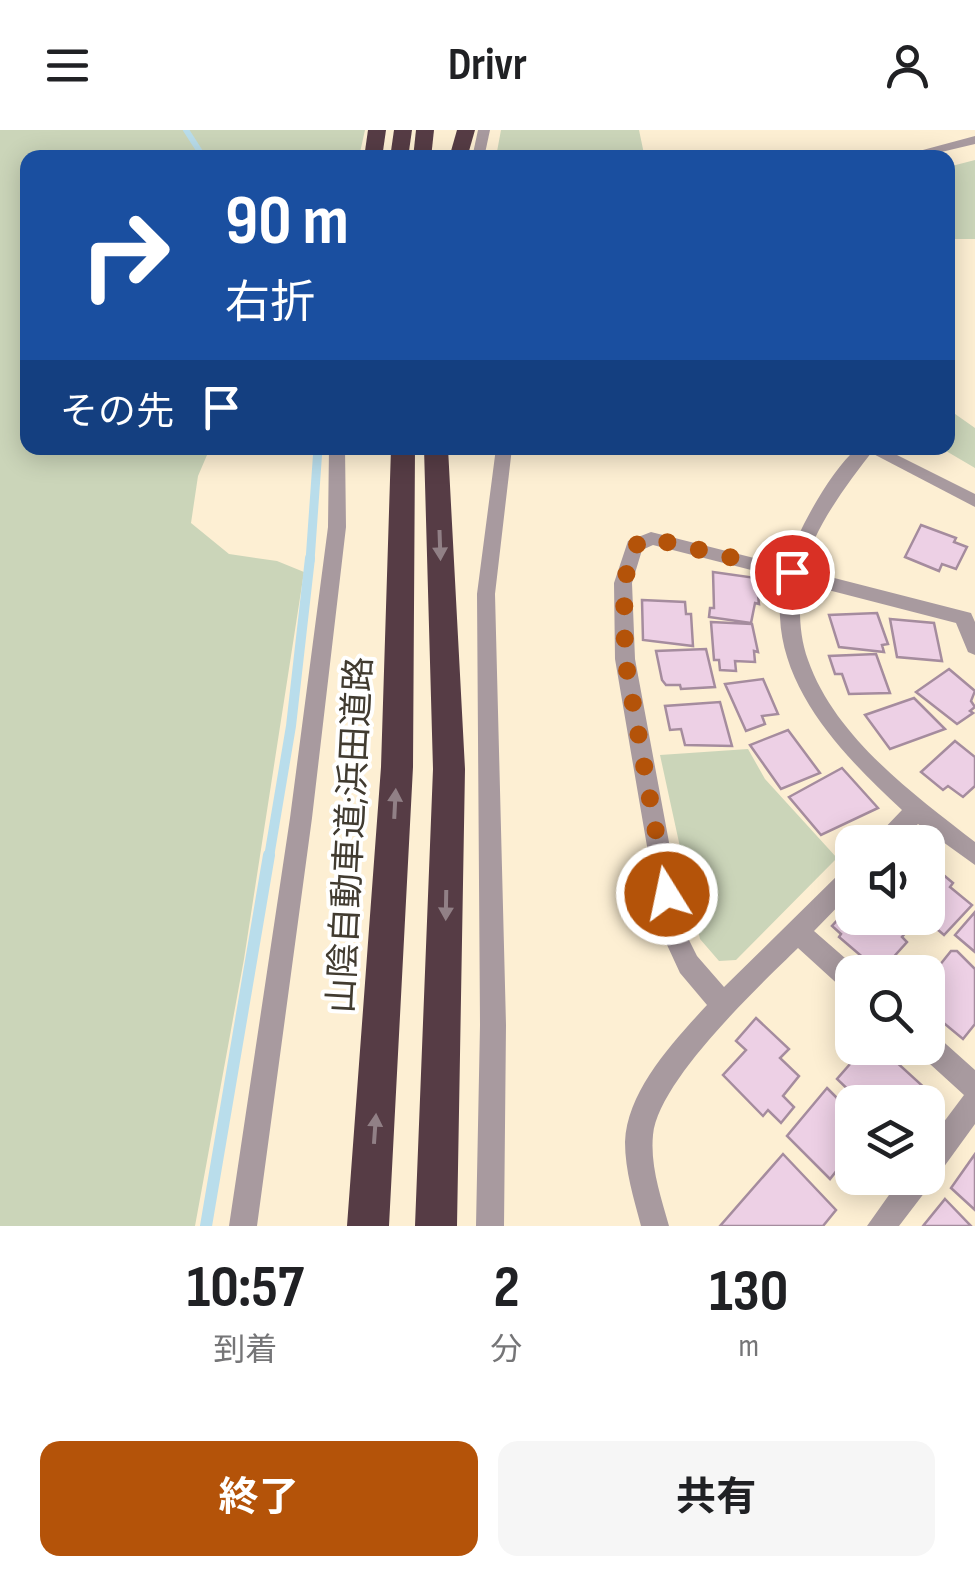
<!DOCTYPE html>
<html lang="ja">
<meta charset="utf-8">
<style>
body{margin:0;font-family:"Sofia Sans Condensed","Noto Sans JP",sans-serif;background:#f6f6f6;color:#202124;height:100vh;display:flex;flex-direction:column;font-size:38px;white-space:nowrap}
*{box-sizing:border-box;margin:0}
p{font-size:32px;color:#757577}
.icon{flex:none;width:55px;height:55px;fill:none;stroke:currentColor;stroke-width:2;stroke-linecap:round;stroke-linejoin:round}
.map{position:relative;height:1096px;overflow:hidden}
.side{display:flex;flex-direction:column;background:#fff;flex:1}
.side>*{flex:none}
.guide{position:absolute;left:20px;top:20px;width:935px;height:305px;border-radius:20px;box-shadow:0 5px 25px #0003;background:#1a4fa0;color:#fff;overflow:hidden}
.buttons{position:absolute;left:835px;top:695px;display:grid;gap:20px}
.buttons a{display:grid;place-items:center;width:110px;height:110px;border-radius:20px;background:#fff;box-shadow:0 5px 25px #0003;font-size:50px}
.pin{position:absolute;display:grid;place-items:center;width:85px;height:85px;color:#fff;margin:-42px;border:5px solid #fff;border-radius:50%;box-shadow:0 2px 10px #0007}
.me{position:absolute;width:110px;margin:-55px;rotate:350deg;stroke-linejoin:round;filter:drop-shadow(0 0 8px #0008)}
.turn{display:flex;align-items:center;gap:35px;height:210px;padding:0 40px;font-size:45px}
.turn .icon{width:130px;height:130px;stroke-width:2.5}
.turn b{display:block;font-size:70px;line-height:85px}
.then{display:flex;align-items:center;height:95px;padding:0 40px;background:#0003;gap:20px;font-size:38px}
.eta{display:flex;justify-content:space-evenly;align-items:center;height:170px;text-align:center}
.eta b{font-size:60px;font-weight:700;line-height:70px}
.button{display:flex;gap:20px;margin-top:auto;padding:20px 40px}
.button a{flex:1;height:115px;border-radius:20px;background:#b45309;color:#fff;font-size:40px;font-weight:700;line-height:115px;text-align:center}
.button a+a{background:#f6f6f6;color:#202124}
header{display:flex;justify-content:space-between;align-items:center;height:130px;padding:0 40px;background:#fff;font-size:45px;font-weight:700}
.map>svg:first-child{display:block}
.green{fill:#cbd5b9}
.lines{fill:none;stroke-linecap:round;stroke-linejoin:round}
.stream-far3{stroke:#b9ddeb;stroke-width:6}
.stream-far2{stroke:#b9ddeb;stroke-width:9}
.stream-far1{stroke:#b9ddeb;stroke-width:10}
.stream{stroke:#b9ddeb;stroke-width:12}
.building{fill:#edd0e5;stroke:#a58c9e;stroke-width:2.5}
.minor{fill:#a89a9f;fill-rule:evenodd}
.tertiary{fill:#a89a9f;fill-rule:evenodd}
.motorway{fill:#563c45;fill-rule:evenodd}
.oneway{fill:#918086}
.route{stroke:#b45309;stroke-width:18;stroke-dasharray:0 32.4}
.labels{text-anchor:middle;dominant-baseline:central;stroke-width:8;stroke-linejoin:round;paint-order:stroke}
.street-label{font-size:35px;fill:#413b30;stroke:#fff}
</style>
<header><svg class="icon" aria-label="menu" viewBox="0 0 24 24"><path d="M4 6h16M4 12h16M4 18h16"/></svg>Drivr<svg class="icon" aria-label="person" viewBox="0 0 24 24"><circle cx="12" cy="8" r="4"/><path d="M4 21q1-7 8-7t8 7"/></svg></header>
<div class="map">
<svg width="975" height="1096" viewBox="0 0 975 1096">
<rect width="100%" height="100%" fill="#fdefd3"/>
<g class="green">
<path d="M 0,0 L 365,0 L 359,27 L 28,28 L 28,318 L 210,318 L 198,346 L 191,393 L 229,424 L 277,431 L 304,442 L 244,829 L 195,1096 L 0,1096 Z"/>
<path d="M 501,0 L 639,0 L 644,24 L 651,27 L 496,27 Z"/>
<path d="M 975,30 L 975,109 L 948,109 L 948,37 Z"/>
<path d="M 948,279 L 975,298 L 975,338 L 941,318 L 948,318 Z"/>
<path d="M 748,619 L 765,649 L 837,728 L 736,830 L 719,831 L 700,809 L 660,625 Z"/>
</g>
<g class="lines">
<path class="stream-far3" d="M 186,0 L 204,28"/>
<path class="stream-far2" d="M 310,431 L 318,318"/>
<path class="stream-far1" d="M 269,727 L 291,596 L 310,428"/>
<path class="stream" d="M 206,1096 L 269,725"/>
</g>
<g class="building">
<path d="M 921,395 L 956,408 L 954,412 L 967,417 L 956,439 L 942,434 L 939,441 L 905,427 Z"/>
<path d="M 713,442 L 756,448 L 759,474 L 755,473 L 751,493 L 709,487 L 710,478 L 714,478 Z"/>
<path d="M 642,470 L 685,472 L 686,484 L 691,484 L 693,516 L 643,510 Z"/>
<path d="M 877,483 L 888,514 L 882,515 L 884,522 L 839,517 L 829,485 Z"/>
<path d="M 890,489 L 934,493 L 942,531 L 897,527 Z"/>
<path d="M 711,492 L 752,494 L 758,522 L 754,521 L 755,532 L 735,531 L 736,541 L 720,540 L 719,530 L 714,530 Z"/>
<path d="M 706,519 L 715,557 L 681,559 L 680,555 L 666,555 L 662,550 L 656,521 Z"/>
<path d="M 876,524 L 890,563 L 849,564 L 842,544 L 835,544 L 829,526 Z"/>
<path d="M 949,539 L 975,561 L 971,571 L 975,577 L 970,581 L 973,583 L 957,594 L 916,562 Z"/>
<path d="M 763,549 L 778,584 L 762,586 L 765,594 L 746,601 L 725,554 Z"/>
<path d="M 914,568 L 945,599 L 890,619 L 865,585 Z"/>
<path d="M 720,572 L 732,616 L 685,615 L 681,599 L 670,600 L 665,576 Z"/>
<path d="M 788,600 L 820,643 L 781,659 L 750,615 Z"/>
<path d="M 955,611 L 975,627 L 975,656 L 963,667 L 948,656 L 943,660 L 921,642 Z"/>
<path d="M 842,638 L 878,678 L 821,705 L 789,667 Z"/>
<path d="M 928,732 L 953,753 L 950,757 L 972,775 L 944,805 L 924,788 L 928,788 Z"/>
<path d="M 852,774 L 852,788 L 910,789 L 912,795 L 902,807 L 907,812 L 880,842 L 839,807 L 841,804 L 832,796 Z"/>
<path d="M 975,782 L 975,822 L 955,805 Z"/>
<path d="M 951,821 L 957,821 L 975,839 L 975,894 L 963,909 L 928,880 L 927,842 L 931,838 L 935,841 Z"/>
<path d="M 756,888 L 789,919 L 780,928 L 799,946 L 783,966 L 794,977 L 781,993 L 768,980 L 763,986 L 723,945 L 746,920 L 736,911 Z"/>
<path d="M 864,918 L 881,918 L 927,960 L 917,972 L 861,972 L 837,949 Z"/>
<path d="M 827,958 L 852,983 L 852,1021 L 830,1049 L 787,1006 Z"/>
<path d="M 783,1024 L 836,1080 L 823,1096 L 720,1096 Z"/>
<path d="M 975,1024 L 975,1080 L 951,1058 Z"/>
<path d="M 945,1069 L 971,1096 L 923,1096 Z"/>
</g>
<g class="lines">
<g class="minor">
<path d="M 478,0 L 490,0 L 484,28 L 472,28 Z"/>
<path d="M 329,318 L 345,318 L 346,397 L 312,688 L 257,1096 L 229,1096 L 290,688 L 328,397 Z"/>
<path d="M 496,318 L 512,318 L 495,464 L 506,895 L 504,1096 L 476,1096 L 480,895 L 477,464 Z"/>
<path d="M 857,318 L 875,318 C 847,354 816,394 803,440 L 971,483 L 975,492 L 975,525 L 968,522 L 956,493 L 801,453 C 799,480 799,505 808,530 C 835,607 913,664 975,712 L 975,735 L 918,694 L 900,712 L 875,712 L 878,705 L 902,680 C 849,631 783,565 780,487 C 779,475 782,461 783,448 L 653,415 L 642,420 L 632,453 L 635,529 L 686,804 L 697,826 L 724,857 L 844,739 L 852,736 L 852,762 L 814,801 L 861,842 L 852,842 L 852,862 L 843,859 L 798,818 C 759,856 658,951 653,1005 C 650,1036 661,1067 669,1096 L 641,1096 C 634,1069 625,1041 625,1012 C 627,960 674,911 707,875 L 680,843 L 662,804 L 615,529 L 614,453 L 628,411 L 651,402 L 786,436 C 798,400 829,343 857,318 Z"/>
<path d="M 928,902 L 937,906 L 975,940 L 975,994 L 938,1045 L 931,1047 L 928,1058 L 899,1096 L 867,1096 L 901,1048 L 928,1048 L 928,1013 L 964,965 L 919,924 L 916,918 L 928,918 Z"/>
</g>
<g class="tertiary">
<path d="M 975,6 L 975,14 L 916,28 L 893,28 Z"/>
<path d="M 862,318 L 883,318 L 975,364 L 975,377 Z"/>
</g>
<g class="motorway">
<path d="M 368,0 L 386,0 L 382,28 L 364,28 Z"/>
<path d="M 394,0 L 412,0 L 408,28 L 390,28 Z"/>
<path d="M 416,0 L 434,0 L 431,28 L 413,28 Z"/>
<path d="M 457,0 L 475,0 L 467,28 L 449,28 Z"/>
<path d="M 391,318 L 415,318 L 413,637 L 389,1096 L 347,1096 L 381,637 Z"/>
<path d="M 424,318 L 448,318 L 465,639 L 457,1096 L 415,1096 L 433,639 Z"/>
</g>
</g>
<defs><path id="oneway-solid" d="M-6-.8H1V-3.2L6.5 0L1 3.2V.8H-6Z" transform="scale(2.5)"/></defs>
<g class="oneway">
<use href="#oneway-solid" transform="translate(440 415) rotate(88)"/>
<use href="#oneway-solid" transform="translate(395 674) rotate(-87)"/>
<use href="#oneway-solid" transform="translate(446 775) rotate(91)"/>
<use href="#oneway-solid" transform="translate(375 999) rotate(-86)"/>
</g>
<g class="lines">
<path class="route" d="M 667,764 L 625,529 L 624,453 L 634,416 L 650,408 L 792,442"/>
</g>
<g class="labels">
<g class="street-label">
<text transform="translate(351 705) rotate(-87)">山陰自動車道;浜田道路</text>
</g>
</g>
</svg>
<div class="buttons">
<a><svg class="icon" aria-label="sound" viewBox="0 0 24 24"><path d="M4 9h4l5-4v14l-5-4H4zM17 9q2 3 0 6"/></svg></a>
<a><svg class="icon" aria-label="search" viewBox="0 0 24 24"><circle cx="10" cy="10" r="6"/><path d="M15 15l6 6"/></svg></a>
<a><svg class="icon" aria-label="layers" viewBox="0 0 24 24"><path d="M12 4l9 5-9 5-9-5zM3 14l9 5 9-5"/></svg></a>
</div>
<div class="pin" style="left:792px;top:442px;background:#d93025"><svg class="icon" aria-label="arrive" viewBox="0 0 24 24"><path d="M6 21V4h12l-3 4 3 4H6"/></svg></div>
<svg class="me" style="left:667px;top:764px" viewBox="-20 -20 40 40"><circle r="17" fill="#b45309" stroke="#fff" stroke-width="3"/><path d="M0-11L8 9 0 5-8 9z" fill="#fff"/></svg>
<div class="guide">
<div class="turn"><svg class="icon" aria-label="right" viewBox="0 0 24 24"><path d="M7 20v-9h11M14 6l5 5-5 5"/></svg><div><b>90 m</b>右折</div></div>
<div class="then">その先<svg class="icon" aria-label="arrive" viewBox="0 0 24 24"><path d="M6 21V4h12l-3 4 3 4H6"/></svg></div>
</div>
</div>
<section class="side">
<div class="eta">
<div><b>10:57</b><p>到着</p></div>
<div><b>2</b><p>分</p></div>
<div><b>130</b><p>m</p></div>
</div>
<div class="button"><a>終了</a><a>共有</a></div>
</section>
